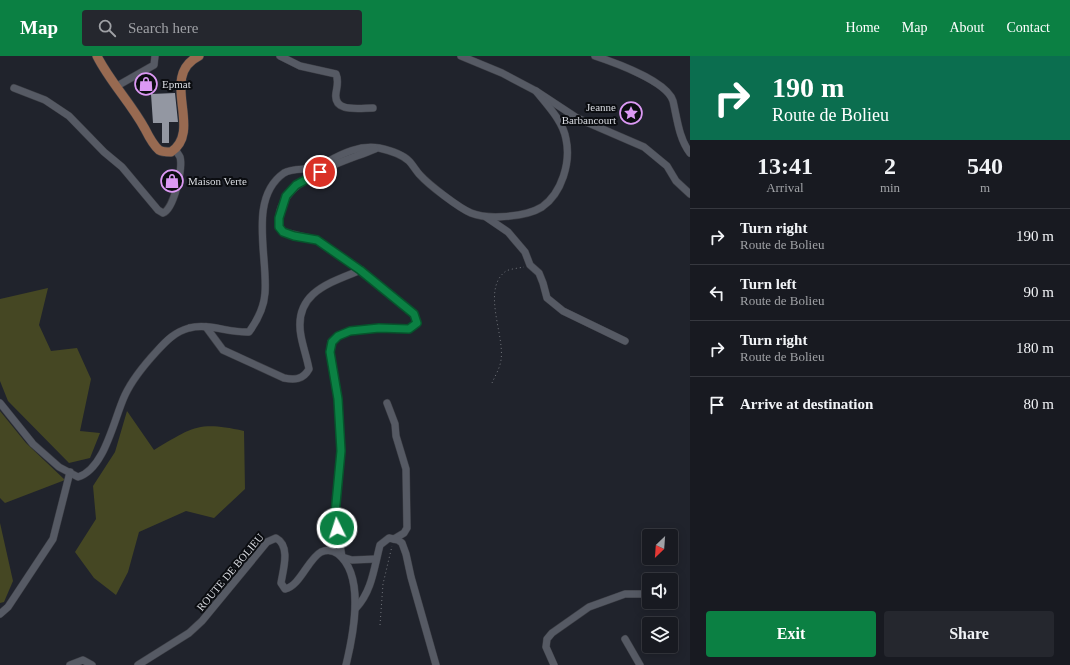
<!DOCTYPE html>
<style>
body{margin:0;font-family:Georgia,serif;background:#25272e;color:#f1f3f6;height:100vh;display:flex;flex-direction:column;font-size:15px;white-space:nowrap}
*{box-sizing:border-box;margin:0}
p{font-size:13px;color:#9fa1a5}
.icon{flex:none;width:22px;height:22px;fill:none;stroke:currentColor;stroke-width:2;stroke-linecap:round;stroke-linejoin:round}
.map{position:relative;flex:1;overflow:hidden}
.sheet{display:flex;flex-direction:column;background:#181a21;width:380px}
.sheet>*{flex:none}
.top-card{background:#0b6e4f;color:#fff;overflow:hidden}
.needle{width:26px;rotate:205deg}
.fabs{position:absolute;left:642px;top:473px;display:grid;gap:8px}
.fabs a{display:grid;place-items:center;width:36px;height:36px;border-radius:4px;background:#181a21;box-shadow:0 2px 10px #0003,0 0 0 1px #36383f;font-size:20px}
.pin{position:absolute;display:grid;place-items:center;width:34px;height:34px;color:#fff;margin:-17px;border:2px solid #fff;border-radius:50%;box-shadow:0 1px 4px #0007}
.me{position:absolute;width:44px;margin:-22px;rotate:356deg;stroke-linejoin:round;filter:drop-shadow(0 0 3px #0008)}
.turn{display:flex;align-items:center;gap:14px;height:84px;padding:0 16px;font-size:18px}
.turn .icon{width:52px;height:52px;stroke-width:2.5}
.turn b{display:block;font-size:28px;line-height:34px}
.eta{display:flex;justify-content:space-evenly;align-items:center;height:68px;text-align:center}
.eta b{font-size:24px;font-weight:600;line-height:28px}
.action{display:flex;gap:8px;margin-top:auto;padding:8px 16px}
.action a{flex:1;height:46px;border-radius:4px;background:#0b8043;color:#fff;font-size:16px;font-weight:600;line-height:46px;text-align:center}
.action a+a{background:#25272e;color:#f1f3f6}
ul{padding:0;list-style:none}
li{display:flex;align-items:center;gap:12px;height:56px;padding:0 16px;border-top:1px solid #36383f}
li div{flex:1}
li b{display:block;font-size:15px}
li em{font-style:normal}
header{display:flex;align-items:center;gap:24px;box-sizing:border-box;height:56px;padding:0 20px;background:#0b8043;color:#fff}
header strong{font-size:19px}
nav{display:flex;gap:22px;margin-inline-start:auto;font-size:14px}
.search{width:280px;height:36px;background:#25272e;display:flex;align-items:center;gap:10px;box-sizing:border-box;padding:0 14px;border-radius:4px;color:#9fa1a5;font-size:15px}
main{display:flex;flex:1;min-height:0}
.map>svg:first-child{display:block}
.green{fill:#454723}
.building{fill:#9397a2}
.lines{fill:none;stroke-linecap:round;stroke-linejoin:round}
.minor-casing{stroke:#3c3e45;stroke-width:8}
.major-casing{stroke:#3c3e45;stroke-width:10}
.path{stroke:#73767d;stroke-width:1;stroke-dasharray:1 3;stroke-linecap:butt}
.minor{stroke:#565a64;stroke-width:7}
.major{stroke:#986a51;stroke-width:9}
.route-casing{stroke:#07532c;stroke-width:10}
.route{stroke:#0b8043;stroke-width:7}
.labels{text-anchor:middle;dominant-baseline:central;stroke-width:4;stroke-linejoin:round;paint-order:stroke}
.poi-label{font-size:11px;fill:#dadce2;stroke:#0b0d11;text-anchor:start}
.street-label{font-size:11px;fill:#dadce2;stroke:#0b0d11}
</style>
<header>
<strong>Map</strong>
<div class="search"><svg class="icon" aria-label="search" viewBox="0 0 24 24"><circle cx="10" cy="10" r="6"/><path d="M15 15l6 6"/></svg>Search here</div>
<nav><a>Home</a><a>Map</a><a>About</a><a>Contact</a></nav>
</header>
<main>
<div class="map">
<svg width="690" height="609" viewBox="0 0 690 609">
<rect width="100%" height="100%" fill="#20232c"/>
<g class="green">
<path d="M 48,232 L 39,269 L 51,295 L 77,292 L 91,323 L 80,375 L 100,377 L 90,402 L 69,407 L 8,345 L 0,325 L 0,243 Z"/>
<path d="M 0,355 L 26,387 L 65,424 L 5,447 L 0,442 Z"/>
<path d="M 127,355 L 154,394 C 193,371 198,365 244,375 L 245,433 L 214,462 L 186,455 L 139,476 L 128,516 L 116,539 L 94,522 L 75,496 L 96,463 L 93,430 L 115,396 Z"/>
<path d="M 0,467 L 13,525 L 4,546 L 0,547 Z"/>
</g>
<path class="building" d="M 175,37 L 178,66 L 169,66 L 169,87 L 162,87 L 162,67 L 153,67 L 151,38 Z"/>
<g class="lines">
<g class="minor-casing">
<g id="minor">
<path d="M 280,0 L 300,10 L 336,18 C 339,25 337,30 336,37 C 333,57 359,52 373,52"/>
<path d="M 461,0 L 502,17 L 536,35 L 577,62 L 644,91 L 667,110 L 676,125 L 690,138"/>
<path d="M 595,0 C 613,6 667,25 673,45 C 677,62 679,83 690,97"/>
<path d="M 117,30 L 154,9 L 155,0"/>
<path d="M 14,32 L 45,44 L 69,60 L 104,96 L 122,111 L 158,154 L 163,157 C 174,153 183,112 180,101 C 179,99 176,95 175,93"/>
<path d="M 486,161 L 508,176 L 525,196 L 530,209 L 539,217 L 543,227 L 547,242 L 563,255 L 625,285"/>
<path d="M 206,271 L 223,294 L 284,322 C 294,324 303,324 309,313 C 307,302 303,291 301,280 C 293,237 329,227 361,214"/>
<path d="M 0,347 L 33,388 L 59,411 L 78,421 C 105,413 114,362 125,339 C 133,322 145,308 157,295 C 167,284 175,276 189,272 C 209,267 229,277 249,276 C 257,265 264,251 265,237 C 268,200 248,142 284,117 C 292,112 304,114 313,112 C 318,111 323,108 327,106 C 343,97 360,89 379,92 C 388,94 402,98 409,105 C 413,109 416,115 420,119 C 429,129 459,152 471,157 C 488,164 526,161 542,151 C 562,137 571,106 566,83 C 563,65 547,49 536,35"/>
<path d="M 387,347 L 395,368 L 396,380 L 406,413 L 407,472 L 404,477 L 394,483"/>
<path d="M 342,501 L 335,458 L 341,395 L 338,343 L 330,296 L 331,286 L 338,280 L 350,275 L 379,272 L 409,273 L 417,267 L 414,258 L 361,214 L 317,184 L 283,176 C 277,169 278,163 280,155 C 290,119 344,106 375,93"/>
<path d="M 342,501 L 352,504 L 376,503"/>
<path d="M 356,552 C 372,535 374,512 380,489 L 389,482 L 398,484 L 402,487 L 406,498 L 411,521 L 436,609"/>
<path d="M 0,558 L 8,551 L 53,483 L 70,416"/>
<path d="M 625,583 L 640,609"/>
<path d="M 70,609 L 83,604 L 92,609"/>
<path d="M 138,609 L 189,577 L 202,565 L 267,486 L 276,482 C 291,490 283,514 281,527 L 285,533 C 300,530 308,503 321,496 C 328,493 333,494 338,498 C 366,520 353,580 346,609"/>
<path d="M 554,609 L 546,591 L 547,583 L 552,577 L 589,551 L 625,538 L 649,538"/>
</g>
</g>
<g class="major-casing">
<path id="major" d="M 97,0 C 110,26 131,47 145,73 C 148,79 153,89 159,94 C 162,96 167,96 171,96 C 204,74 158,20 199,0"/>
</g>
<g class="path">
<path d="M 492,327 C 495,320 500,312 501,304 C 505,279 481,233 506,215 C 510,213 519,212 524,211"/>
<path d="M 380,569 L 383,528 L 392,490"/>
</g>
<use href="#minor" class="minor"/>
<use href="#major" class="major"/>
</g>
<g class="lines">
<g class="route-casing">
<path id="route" d="M 320,116 L 296,129 L 286,140 L 279,162 L 279,171 L 283,176 L 294,180 L 317,184 L 360,214 L 414,258 L 417,267 L 409,273 L 379,272 L 350,275 L 338,280 L 332,286 L 330,296 L 338,343 L 341,395 L 335,458 L 337,472"/>
</g>
<use href="#route" class="route"/>
</g>
<defs>
<g id="shop-ring" transform="scale(1.15)"><circle r="9.5" fill="#0b0d11" stroke="#dc99f4" stroke-width="1.5"/><path d="M-5-2.5h2.3a2.7 3.5 0 0 1 5.4 0H5L5.5 6h-11ZM-1.5-2.5h3a1.5 2.3 0 0 0-3 0Z" fill="#dc99f4"/></g>
<g id="sight-ring" transform="scale(1.15)"><circle r="9.5" fill="#0b0d11" stroke="#dc99f4" stroke-width="1.5"/><path d="M0-6L1.8-2.2L6-1.7L2.9 1.2L3.7 5.4L0 3.3L-3.7 5.4L-2.9 1.2L-6-1.7L-1.8-2.2Z" fill="#dc99f4"/></g>
</defs>
<g fill-rule="evenodd">
<use href="#shop-ring" x="146" y="28"/>
<use href="#sight-ring" x="631" y="57"/>
<use href="#shop-ring" x="172" y="125"/>
</g>
<g class="labels">
<g class="poi-label">
<text x="162" y="28">Epmat</text>
<text x="616" y="51" text-anchor="end">Jeanne<tspan x="616" dy="13">Barbancourt</tspan></text>
<text x="188" y="125">Maison Verte</text>
</g>
<g class="street-label">
<text transform="translate(230 516) rotate(-50)">ROUTE DE BOLIEU</text>
</g>
</g>
</svg>
<div class="fabs">
<a><svg class="needle" viewBox="-14 -14 28 28"><path d="M0-13l5 13h-10z" fill="#e53935"/><path d="M0 13l5-13h-10z" fill="#9fa1a5"/></svg></a>
<a><svg class="icon" aria-label="sound" viewBox="0 0 24 24"><path d="M4 9h4l5-4v14l-5-4H4zM17 9q2 3 0 6"/></svg></a>
<a><svg class="icon" aria-label="layers" viewBox="0 0 24 24"><path d="M12 4l9 5-9 5-9-5zM3 14l9 5 9-5"/></svg></a>
</div>
<div class="pin" style="left:320px;top:116px;background:#d93025"><svg class="icon" aria-label="arrive" viewBox="0 0 24 24"><path d="M6 21V4h12l-3 4 3 4H6"/></svg></div>
<svg class="me" style="left:337px;top:472px" viewBox="-20 -20 40 40"><circle r="17" fill="#0b8043" stroke="#fff" stroke-width="3"/><path d="M0-11L8 9 0 5-8 9z" fill="#fff"/></svg>
</div>
<section class="sheet">
<div class="top-card">
<div class="turn"><svg class="icon" aria-label="right" viewBox="0 0 24 24"><path d="M7 20v-9h11M14 6l5 5-5 5"/></svg><div><b>190 m</b>Route de Bolieu</div></div>
</div>
<div class="eta">
<div><b>13:41</b><p>Arrival</p></div>
<div><b>2</b><p>min</p></div>
<div><b>540</b><p>m</p></div>
</div>
<ul>
<li><svg class="icon" aria-label="right" viewBox="0 0 24 24"><path d="M7 20v-9h11M14 6l5 5-5 5"/></svg><div><b>Turn right</b><p>Route de Bolieu</p></div><em>190 m</em></li>
<li><svg class="icon" aria-label="left" viewBox="0 0 24 24"><path d="M17 20v-9H6M10 6l-5 5 5 5"/></svg><div><b>Turn left</b><p>Route de Bolieu</p></div><em>90 m</em></li>
<li><svg class="icon" aria-label="right" viewBox="0 0 24 24"><path d="M7 20v-9h11M14 6l5 5-5 5"/></svg><div><b>Turn right</b><p>Route de Bolieu</p></div><em>180 m</em></li>
<li><svg class="icon" aria-label="arrive" viewBox="0 0 24 24"><path d="M6 21V4h12l-3 4 3 4H6"/></svg><div><b>Arrive at destination</b></div><em>80 m</em></li>
</ul>
<div class="action"><a>Exit</a><a>Share</a></div>
</section>
</main>
